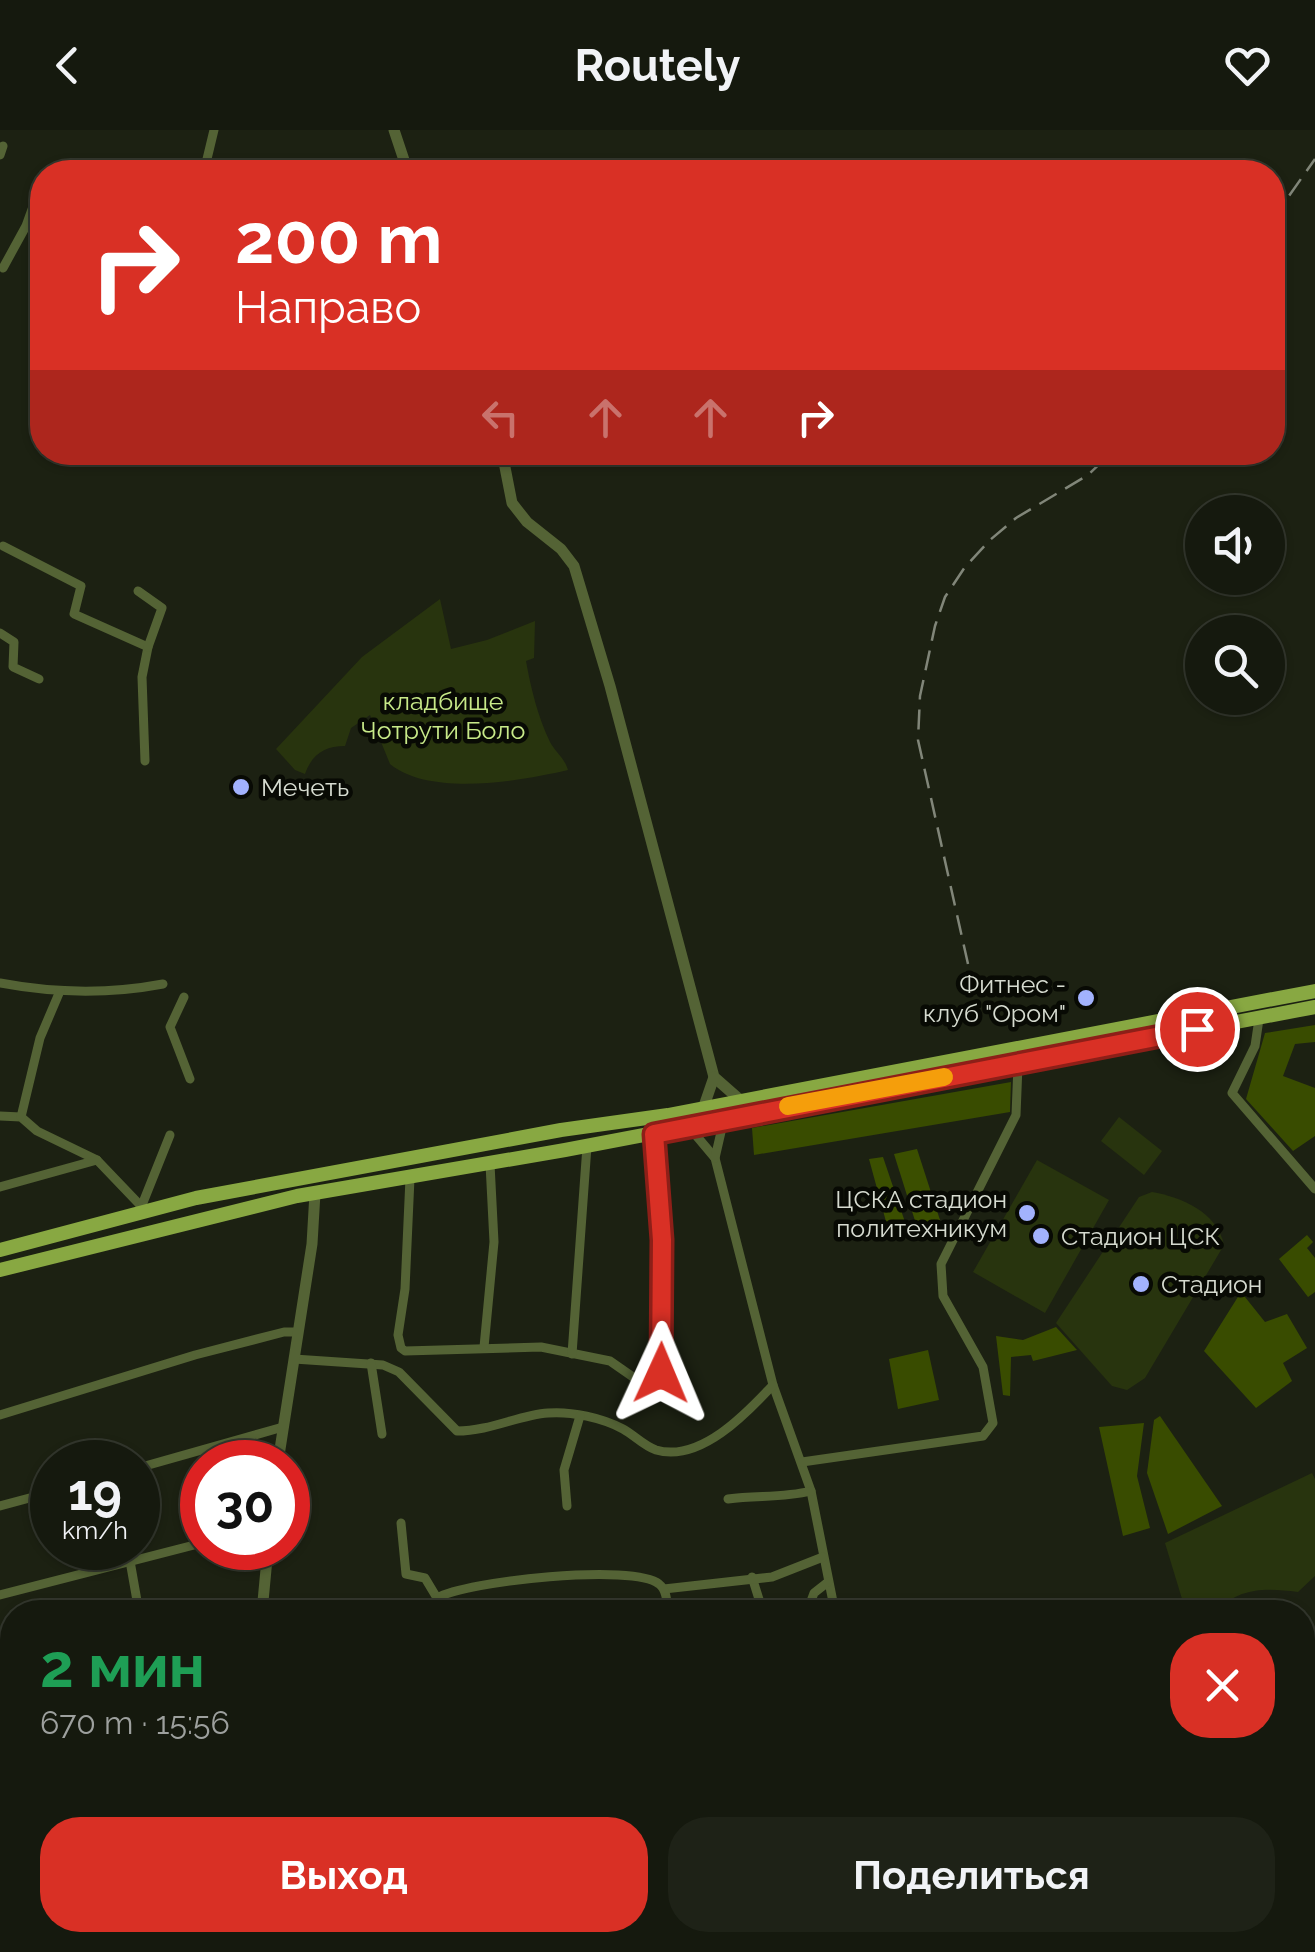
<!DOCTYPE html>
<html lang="ru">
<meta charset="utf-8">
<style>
body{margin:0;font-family:Raleway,sans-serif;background:#1e2217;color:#f1f3f6;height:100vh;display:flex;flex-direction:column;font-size:38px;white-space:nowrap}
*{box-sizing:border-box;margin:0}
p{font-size:32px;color:#9da09e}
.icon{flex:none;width:55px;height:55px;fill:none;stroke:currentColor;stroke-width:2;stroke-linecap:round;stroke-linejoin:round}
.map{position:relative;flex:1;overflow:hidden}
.side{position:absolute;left:0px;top:1470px;width:1315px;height:352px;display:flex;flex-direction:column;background:#15190e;border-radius:40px 40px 0 0;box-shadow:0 2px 8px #0004,0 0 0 2px #34382e}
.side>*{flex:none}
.hud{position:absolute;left:30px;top:30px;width:1255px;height:305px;border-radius:40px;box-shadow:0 2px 8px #0004,0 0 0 2px #34382e;background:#d93025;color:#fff;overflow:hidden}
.buttons{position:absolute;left:1185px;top:365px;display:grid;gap:20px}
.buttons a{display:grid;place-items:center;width:100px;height:100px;border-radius:50%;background:#15190e;box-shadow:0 2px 8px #0004,0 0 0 2px #34382e;font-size:50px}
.speed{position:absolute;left:30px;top:1310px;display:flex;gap:20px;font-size:50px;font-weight:700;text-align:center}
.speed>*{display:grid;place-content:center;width:130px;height:130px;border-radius:50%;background:#15190e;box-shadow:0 2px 8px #0004,0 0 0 2px #34382e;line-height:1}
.speed small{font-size:25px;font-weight:400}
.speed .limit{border:15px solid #d22;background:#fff;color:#111}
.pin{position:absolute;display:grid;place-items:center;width:85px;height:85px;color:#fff;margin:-42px;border:5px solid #fff;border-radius:50%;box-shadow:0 2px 10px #0007}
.me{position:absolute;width:110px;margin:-55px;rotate:1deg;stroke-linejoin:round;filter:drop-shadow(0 0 8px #0008)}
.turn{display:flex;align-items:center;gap:35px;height:210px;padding:0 40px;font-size:45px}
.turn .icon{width:130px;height:130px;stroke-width:2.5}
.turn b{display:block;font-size:70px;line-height:85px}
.lanes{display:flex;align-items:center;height:95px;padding:0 40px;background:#0003;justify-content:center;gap:50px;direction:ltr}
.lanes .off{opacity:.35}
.round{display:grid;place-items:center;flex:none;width:105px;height:105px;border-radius:40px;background:#1e2217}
.summary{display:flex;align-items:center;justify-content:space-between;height:170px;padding:0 40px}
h1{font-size:60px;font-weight:700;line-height:75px;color:#1e9e55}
.primary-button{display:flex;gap:20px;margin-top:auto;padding:20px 40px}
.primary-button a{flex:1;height:115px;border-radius:40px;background:#d93025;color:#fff;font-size:40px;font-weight:700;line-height:115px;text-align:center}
.primary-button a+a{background:#1e2217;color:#f1f3f6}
header{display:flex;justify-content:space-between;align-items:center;height:130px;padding:0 40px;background:#15190e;font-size:45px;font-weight:700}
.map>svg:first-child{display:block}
.green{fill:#28340e}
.forest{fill:#394c00}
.water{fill:#3b4f00}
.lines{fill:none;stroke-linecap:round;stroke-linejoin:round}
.minor{stroke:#546335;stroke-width:9}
.tertiary{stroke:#546335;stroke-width:11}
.primary{stroke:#88a842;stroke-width:14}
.rail{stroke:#818679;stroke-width:2.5;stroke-dasharray:20 10;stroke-linecap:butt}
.route-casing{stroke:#8d1f18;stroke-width:25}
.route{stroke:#d93025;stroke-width:18}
.slow{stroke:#f59e0b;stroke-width:18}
.poi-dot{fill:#a2b2fd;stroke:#080a04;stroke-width:4}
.labels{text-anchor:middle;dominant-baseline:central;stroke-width:9;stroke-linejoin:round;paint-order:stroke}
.park-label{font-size:25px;fill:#c8ea89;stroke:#080a04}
.poi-label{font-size:25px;fill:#d6dbd0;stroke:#080a04;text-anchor:start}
</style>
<header><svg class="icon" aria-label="back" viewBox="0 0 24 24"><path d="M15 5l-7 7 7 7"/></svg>Routely<svg class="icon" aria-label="heart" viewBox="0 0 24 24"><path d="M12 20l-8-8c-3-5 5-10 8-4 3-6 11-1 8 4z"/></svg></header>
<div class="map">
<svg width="1315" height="1822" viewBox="0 0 1315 1822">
<rect width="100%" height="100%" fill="#1c2112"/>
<g class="green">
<path d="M 440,469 L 451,519 L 487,510 L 535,491 L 534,528 L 526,531 C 531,559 538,587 550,612 C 556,623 564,627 568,640 C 521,651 430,667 390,634 L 370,585 L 351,598 L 345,616 C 325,616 312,624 305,644 L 295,640 L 276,619 L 362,527 Z"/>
<path d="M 1119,987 L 1162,1021 L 1144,1045 L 1101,1011 Z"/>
<path d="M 1037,1030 L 1109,1070 L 1045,1183 L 973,1142 Z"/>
<path d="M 1152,1062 C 1181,1067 1217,1082 1224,1115 L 1145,1248 L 1127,1260 L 1112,1256 L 1056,1193 L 1139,1067 Z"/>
<path d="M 1312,1343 L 1315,1349 L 1315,1446 L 1298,1462 C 1266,1458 1239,1457 1216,1482 L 1186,1482 L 1165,1413 Z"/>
</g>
<g class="forest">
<path d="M 1315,895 L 1315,912 L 1295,914 L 1283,946 L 1315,958 L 1315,1006 L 1293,1021 L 1246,969 L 1265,903 Z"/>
<path d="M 1011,952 L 1010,982 L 754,1025 L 752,998 Z"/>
<path d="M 1307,1105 L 1313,1112 L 1307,1118 L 1315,1128 L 1315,1162 L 1308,1167 L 1279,1129 Z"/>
<path d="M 1241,1162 L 1265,1192 L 1287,1184 L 1307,1218 L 1283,1233 L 1292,1251 L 1256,1278 L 1204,1221 Z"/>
<path d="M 1056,1197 L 1077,1220 L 1033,1231 L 1031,1225 L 1011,1227 L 1010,1266 L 1003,1265 L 996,1206 L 1023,1210 Z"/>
<path d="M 928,1220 L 939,1270 L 898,1279 L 889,1229 Z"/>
<path d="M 1160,1286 L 1222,1376 L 1168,1404 L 1147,1343 L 1154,1290 Z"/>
<path d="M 1144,1293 L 1137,1346 L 1150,1398 L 1123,1406 L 1099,1297 Z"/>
</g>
<g class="water">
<path d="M 917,1019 L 940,1090 L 916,1094 L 894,1024 Z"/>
<path d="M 883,1027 L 906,1095 L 888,1099 L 869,1029 Z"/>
</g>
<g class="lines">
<g class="minor">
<path d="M 0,25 L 3,16"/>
<path d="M 207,29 L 214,0"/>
<path d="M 3,138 L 26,96 L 35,71"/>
<path d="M 3,416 L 81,456 L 74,484 L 148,517 L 142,547 L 145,631"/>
<path d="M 138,461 L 162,478 L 148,517"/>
<path d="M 0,503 L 14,512 L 13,537 L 39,549"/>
<path d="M 0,853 C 53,863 110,864 163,854"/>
<path d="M 184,867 L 170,897 L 190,949"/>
<path d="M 1259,889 L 1255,916 L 1232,963 L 1315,1059"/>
<path d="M 0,986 L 21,987 L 37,1001 L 97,1030 L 141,1076"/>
<path d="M 21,987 L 40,908 L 60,861"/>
<path d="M 689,997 L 715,1028 L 773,1255 L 811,1361 L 835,1482"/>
<path d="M 715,1028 L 724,989"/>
<path d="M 410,1048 L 405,1159 L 398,1205 L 401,1218 L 405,1221 L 541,1217 L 610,1231 L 643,1254 L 656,1253 L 661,1247 L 661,1110 L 654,1004"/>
<path d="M 0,1057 L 97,1030"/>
<path d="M 140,1080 L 170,1005"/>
<path d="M 484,1217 L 494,1112 L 490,1034"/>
<path d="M 572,1224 L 587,1016"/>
<path d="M 294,1229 L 383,1235 L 399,1242 L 457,1301 C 490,1301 519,1285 548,1283 C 571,1281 603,1288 623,1299 C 634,1305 644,1316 656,1320 C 700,1333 747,1283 773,1255"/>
<path d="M 371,1233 L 382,1304"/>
<path d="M 0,1285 L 195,1225 L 284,1202 L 297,1202"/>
<path d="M 802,1332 L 983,1306 L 993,1293 L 983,1237 L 943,1166 L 941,1134 L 1016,985 L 1018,935"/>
<path d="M 138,1338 L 283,1297"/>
<path d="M 728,1369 C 757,1365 783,1368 811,1361"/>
<path d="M 0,1376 L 52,1362"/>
<path d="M 567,1376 L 564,1340 L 580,1286"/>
<path d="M 401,1393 L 406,1444 L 425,1448 L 437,1468"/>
<path d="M 130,1431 L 139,1482"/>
<path d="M 752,1447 L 763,1482"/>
<path d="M 664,1459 L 772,1447 L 823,1427"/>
<path d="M 0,1465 L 202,1413"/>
<path d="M 437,1482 L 437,1468 C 466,1451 634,1433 659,1454 C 667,1460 667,1473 668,1482"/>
<path d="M 807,1482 L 814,1463 L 828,1452"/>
<path d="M 1302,1693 L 1315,1706"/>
<path d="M 0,1791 L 12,1803"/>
<path d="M 1302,1800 L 1315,1788"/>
<path d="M 16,1810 L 21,1822"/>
<path d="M 80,1810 L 93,1822"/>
<path d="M 296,1810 L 301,1822"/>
<path d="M 368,1810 L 376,1822"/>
<path d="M 698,1810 L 717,1822"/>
<path d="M 167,1822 L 177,1810"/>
<path d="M 418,1822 L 423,1810"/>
<path d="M 463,1822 L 472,1810"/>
<path d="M 657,1822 L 673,1810"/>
<path d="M 1279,1822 L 1292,1810"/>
</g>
<g class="tertiary">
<path d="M 394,0 L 408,42"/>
<path d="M 502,322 L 512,373 L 527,392 L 561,419 L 574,436 L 610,556 L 714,947 L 739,969"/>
<path d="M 704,976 L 714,947"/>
<path d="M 278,1332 L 312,1114 L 315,1063"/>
<path d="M 262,1482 L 268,1418"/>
<path d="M 128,1822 L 134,1810"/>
</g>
<g class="primary">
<path d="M 0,1120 L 196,1068 L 561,1000 L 668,985 L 1315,861"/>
<path d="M 0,1140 L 297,1066 L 565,1020 L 1315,877"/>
</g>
<g class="rail">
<path d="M 1272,90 L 1315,29"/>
<path d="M 968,834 L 918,610 L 920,566 L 935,496 L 945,467 L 965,437 L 990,410 L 1016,388 L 1088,345 L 1112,322"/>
</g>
</g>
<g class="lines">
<g class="route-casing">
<path id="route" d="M 661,1243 L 662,1110 L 654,1004 L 1197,899"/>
</g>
<use href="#route" class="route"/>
<path class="slow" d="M 788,976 L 944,947"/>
</g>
<g class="poi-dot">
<circle cx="241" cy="657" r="10"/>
<circle cx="1086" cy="868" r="10"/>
<circle cx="1027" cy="1083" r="10"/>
<circle cx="1041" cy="1106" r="10"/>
<circle cx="1141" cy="1154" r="10"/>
</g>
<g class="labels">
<g class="park-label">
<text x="443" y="571">кладбище<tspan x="443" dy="29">Чотрути Боло</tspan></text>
</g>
<g class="poi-label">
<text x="261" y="657">Мечеть</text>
<text x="1066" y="854" text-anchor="end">Фитнес -<tspan x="1066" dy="29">клуб "Ором"</tspan></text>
<text x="1007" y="1069" text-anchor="end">ЦСКА стадион<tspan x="1007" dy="29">политехникум</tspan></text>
<text x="1061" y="1106">Стадион ЦСК</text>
<text x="1161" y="1154">Стадион</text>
</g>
</g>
</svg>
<div class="buttons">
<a><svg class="icon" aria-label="sound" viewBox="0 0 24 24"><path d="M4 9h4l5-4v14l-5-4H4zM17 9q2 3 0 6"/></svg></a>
<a><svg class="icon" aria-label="search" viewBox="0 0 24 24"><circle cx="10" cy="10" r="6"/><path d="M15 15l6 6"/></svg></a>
</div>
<div class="speed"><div>19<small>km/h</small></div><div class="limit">30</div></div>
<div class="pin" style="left:1197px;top:899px;background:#d93025"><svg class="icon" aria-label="arrive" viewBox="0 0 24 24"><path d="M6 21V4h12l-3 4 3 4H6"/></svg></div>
<svg class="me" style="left:661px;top:1243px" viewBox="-20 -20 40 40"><path d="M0-17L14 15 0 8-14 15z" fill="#d93025" stroke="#fff" stroke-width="4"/></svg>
<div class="hud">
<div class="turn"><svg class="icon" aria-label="right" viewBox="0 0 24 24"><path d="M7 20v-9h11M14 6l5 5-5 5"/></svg><div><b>200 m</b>Направо</div></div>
<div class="lanes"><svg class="icon off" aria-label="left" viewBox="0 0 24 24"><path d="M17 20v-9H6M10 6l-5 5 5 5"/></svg><svg class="icon off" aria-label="ahead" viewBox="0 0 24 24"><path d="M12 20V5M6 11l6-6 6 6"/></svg><svg class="icon off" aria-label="ahead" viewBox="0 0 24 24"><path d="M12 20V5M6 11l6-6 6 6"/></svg><svg class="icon" aria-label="right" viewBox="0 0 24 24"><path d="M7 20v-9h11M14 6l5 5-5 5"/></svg></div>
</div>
<section class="side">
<div class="summary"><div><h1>2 мин</h1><p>670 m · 15:56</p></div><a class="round" style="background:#d93025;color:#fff"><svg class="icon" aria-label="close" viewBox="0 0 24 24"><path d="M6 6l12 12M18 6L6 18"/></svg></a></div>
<div class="primary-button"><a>Выход</a><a>Поделиться</a></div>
</section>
</div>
